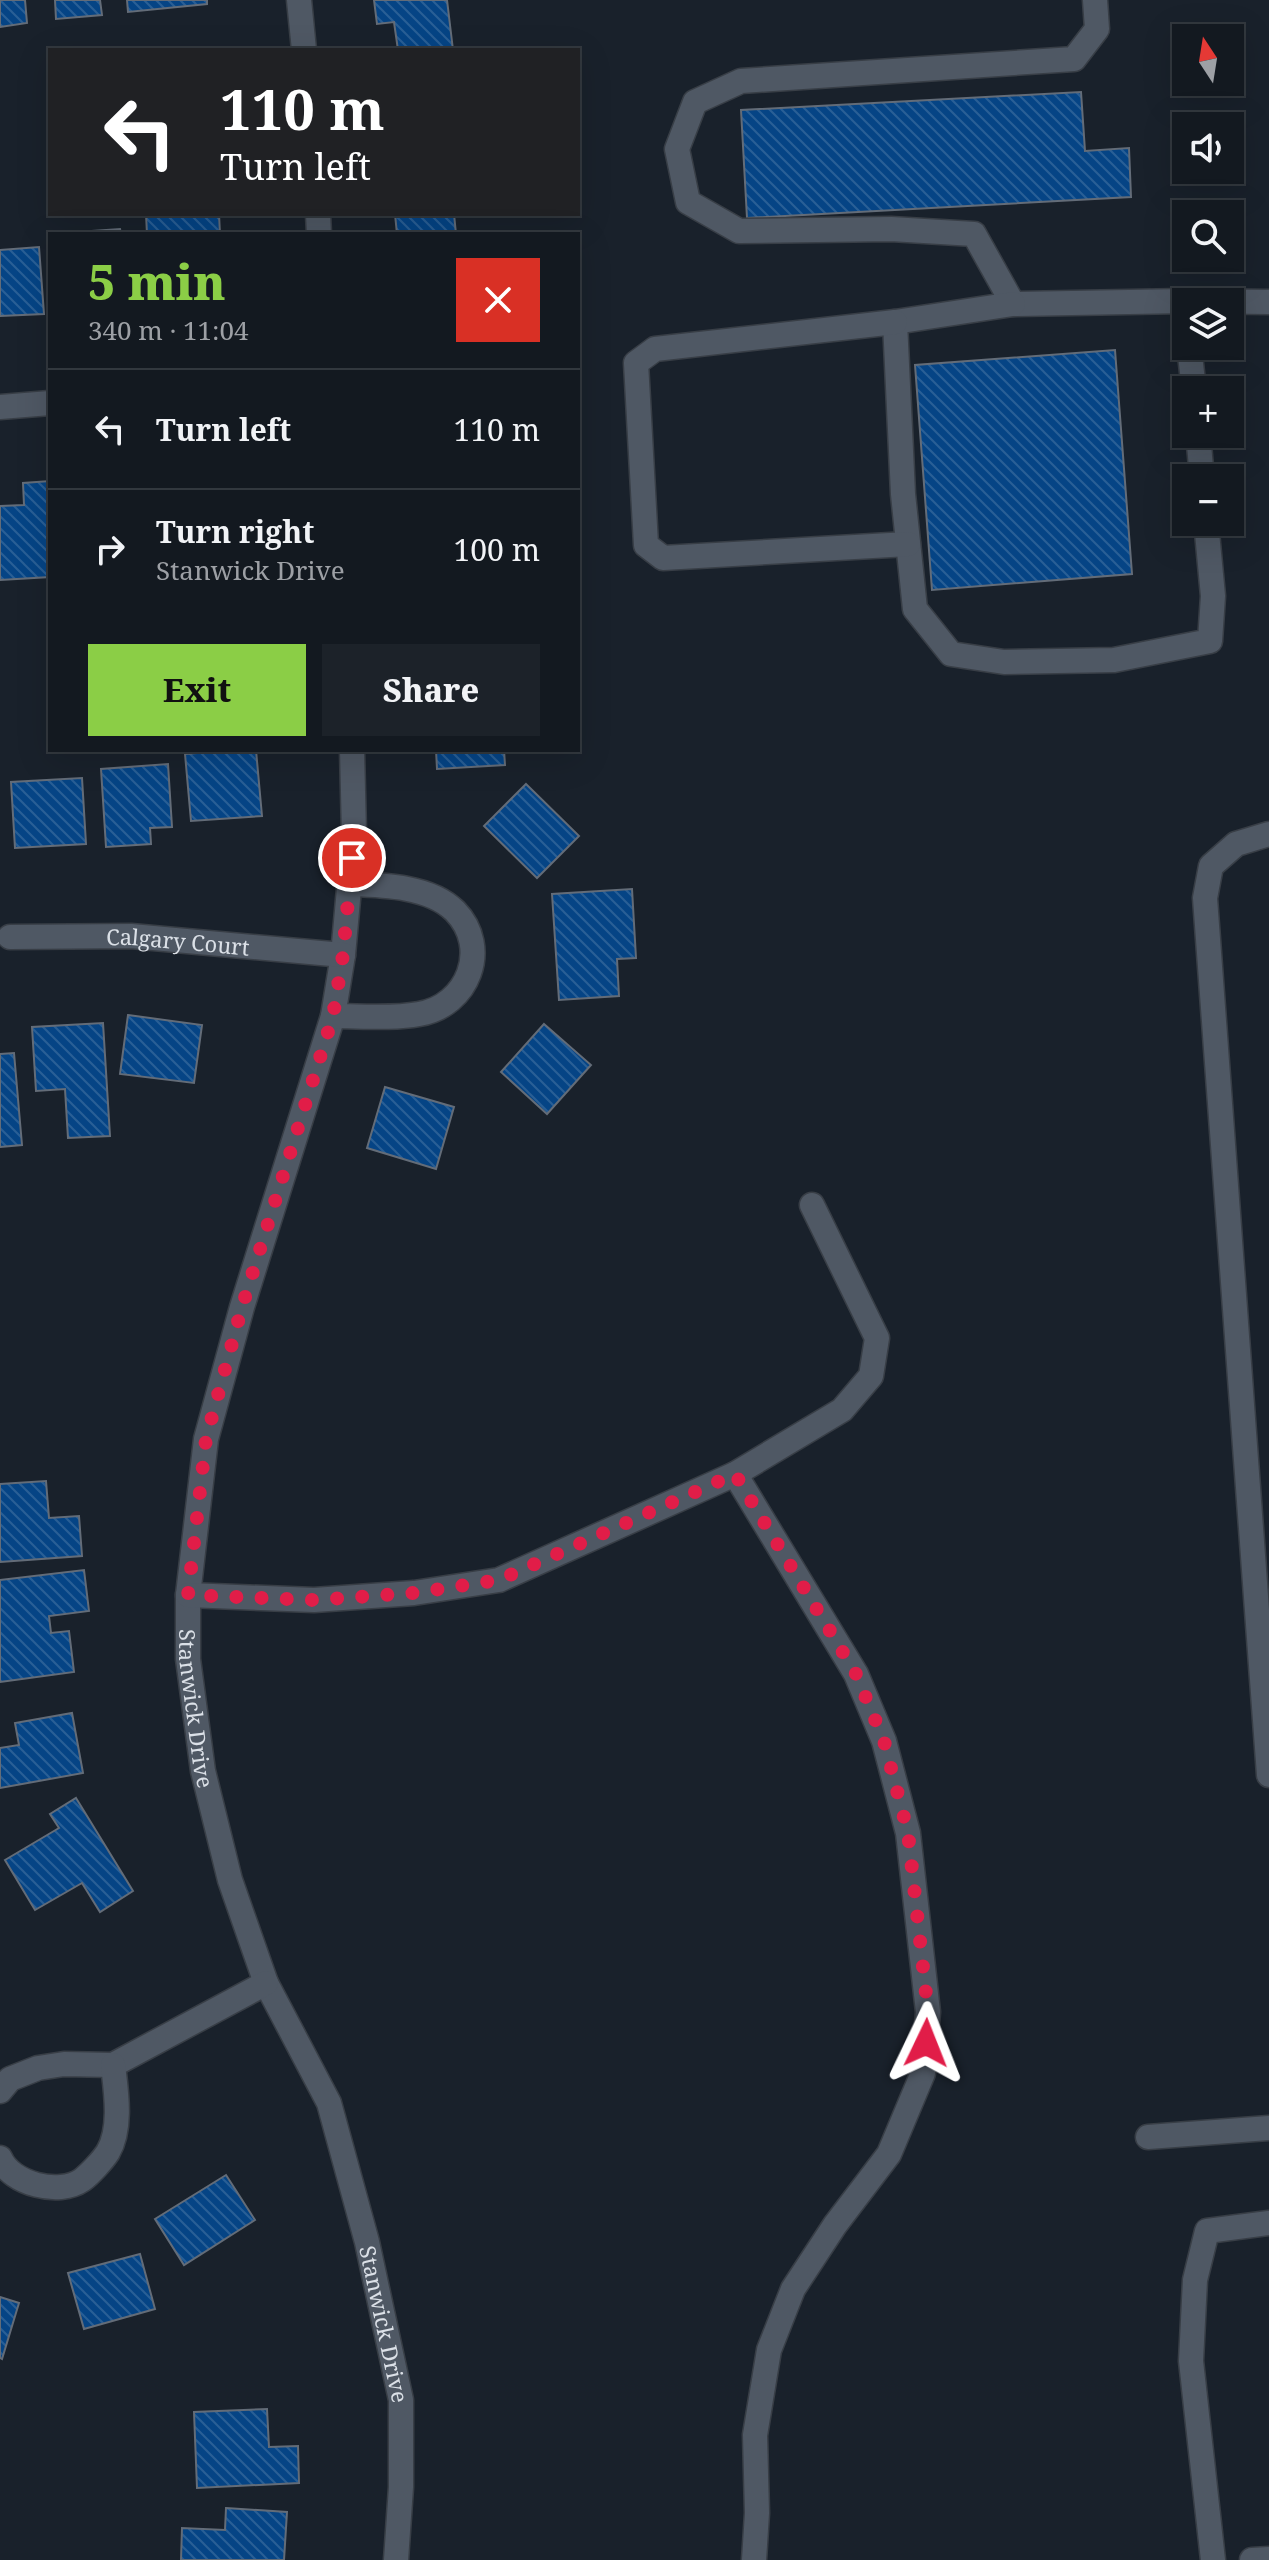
<!DOCTYPE html>
<meta charset="utf-8">
<style>
body{margin:0;font-family:"Noto Serif",serif;background:#1c2229;color:#f1f3f6;height:100vh;display:flex;flex-direction:column;font-size:30px;white-space:nowrap}
*{box-sizing:border-box;margin:0}
p{font-size:26px;color:#9da0a5}
.icon{flex:none;width:44px;height:44px;fill:none;stroke:currentColor;stroke-width:2;stroke-linecap:round;stroke-linejoin:round}
.map{position:relative;flex:1;overflow:hidden}
.sheet{position:absolute;left:48px;top:232px;width:532px;height:520px;display:flex;flex-direction:column;background:#131920;border-radius:0px;box-shadow:0 8px 32px #0002,0 0 0 2px #32383e}
.sheet>*{flex:none}
.hud{position:absolute;left:48px;top:48px;width:532px;height:168px;border-radius:0px;box-shadow:0 8px 32px #0002,0 0 0 2px #32383e;background:#202124;color:#fff;overflow:hidden}
.needle{width:52px;rotate:348deg}
.buttons{position:absolute;left:1172px;top:24px;display:grid;gap:16px}
.buttons a{display:grid;place-items:center;width:72px;height:72px;border-radius:0px;background:#131920;box-shadow:0 8px 32px #0002,0 0 0 2px #32383e;font-size:40px}
.pin{position:absolute;display:grid;place-items:center;width:68px;height:68px;color:#fff;margin:-34px;border:4px solid #fff;border-radius:50%;box-shadow:0 2px 8px #0007}
.me{position:absolute;width:88px;margin:-44px;rotate:2deg;stroke-linejoin:round;filter:drop-shadow(0 0 6px #0008)}
.turn{display:flex;align-items:center;gap:28px;height:168px;padding:0 40px;font-size:36px}
.turn .icon{width:104px;height:104px;stroke-width:2.5}
.turn b{display:block;font-size:56px;line-height:68px}
.round{display:grid;place-items:center;flex:none;width:84px;height:84px;border-radius:0px;background:#1c2229}
.summary{display:flex;align-items:center;justify-content:space-between;height:136px;padding:0 40px}
h1{font-size:48px;font-weight:800;line-height:60px;color:#8bce46}
.button{display:flex;gap:16px;margin-top:auto;padding:16px 40px}
.button a{flex:1;height:92px;border-radius:0px;background:#8bce46;color:#111;font-size:32px;font-weight:800;line-height:92px;text-align:center}
.button a+a{background:#1c2229;color:#f1f3f6}
ul{padding:0;list-style:none}
li{display:flex;align-items:center;gap:24px;height:120px;padding:0 40px;border-top:2px solid #32383e}
li div{flex:1}
li b{display:block;font-size:30px}
li em{font-style:normal}
.map>svg:first-child{display:block}
.building{fill:url(#building-back-hatch);stroke:#636c78;stroke-width:2}
.lines{fill:none;stroke-linecap:round;stroke-linejoin:round}
.minor-casing{stroke:#383e46;stroke-width:27}
.minor{stroke:#4f5864;stroke-width:24}
.route{stroke:#e11d48;stroke-width:14;stroke-dasharray:0 25.2}
.labels{text-anchor:middle;dominant-baseline:central;stroke-width:6;stroke-linejoin:round;paint-order:stroke}
.street-label{font-size:22px;fill:#dbe0e7;stroke:#070b0f}
</style>
<div class="map">
<svg width="1269" height="2560" viewBox="0 0 1269 2560">
<defs>
<pattern id="building-back-hatch" width="6" height="6" patternUnits="userSpaceOnUse" patternTransform="scale(2)"><rect width="6" height="6" fill="#054485"/><path d="M-1 5l2 2M0 0l6 6M5-1l2 2" fill="none" stroke="#295f96"/></pattern>
</defs>
<rect width="100%" height="100%" fill="#19212b"/>
<g class="building">
<path d="M 0,0 L 25,0 L 27,23 L 0,27 Z"/>
<path d="M 55,0 L 100,0 L 102,15 L 56,19 Z"/>
<path d="M 127,0 L 207,0 L 207,4 L 128,12 Z"/>
<path d="M 374,0 L 447,0 L 453,50 L 398,50 L 394,22 L 377,24 Z"/>
<path d="M 1081,92 L 1085,151 L 1129,148 L 1131,197 L 747,218 L 741,110 Z"/>
<path d="M 146,214 L 219,214 L 220,234 L 147,234 Z"/>
<path d="M 395,214 L 454,214 L 456,234 L 397,234 Z"/>
<path d="M 120,229 L 121,234 L 62,233 Z"/>
<path d="M 39,247 L 44,314 L 0,316 L 0,250 Z"/>
<path d="M 1115,350 L 1132,574 L 932,590 L 915,365 Z"/>
<path d="M 50,481 L 50,577 L 0,580 L 0,506 L 24,505 L 23,483 Z"/>
<path d="M 233,750 L 256,750 L 262,816 L 191,821 L 185,754 Z"/>
<path d="M 436,750 L 504,750 L 505,765 L 437,769 Z"/>
<path d="M 168,764 L 172,827 L 150,828 L 151,844 L 106,847 L 101,769 Z"/>
<path d="M 82,778 L 86,844 L 15,848 L 11,782 Z"/>
<path d="M 526,784 L 579,836 L 537,878 L 484,826 Z"/>
<path d="M 632,889 L 636,958 L 617,959 L 619,996 L 559,1000 L 552,894 Z"/>
<path d="M 128,1015 L 202,1025 L 194,1083 L 120,1074 Z"/>
<path d="M 103,1023 L 110,1136 L 68,1138 L 65,1089 L 36,1091 L 32,1027 Z"/>
<path d="M 544,1024 L 591,1065 L 547,1114 L 501,1072 Z"/>
<path d="M 14,1053 L 22,1145 L 0,1147 L 0,1054 Z"/>
<path d="M 385,1087 L 454,1107 L 436,1169 L 367,1148 Z"/>
<path d="M 46,1481 L 49,1518 L 79,1516 L 82,1556 L 0,1562 L 0,1484 Z"/>
<path d="M 84,1570 L 89,1611 L 49,1616 L 51,1633 L 69,1631 L 74,1672 L 0,1682 L 0,1580 Z"/>
<path d="M 72,1713 L 83,1773 L 0,1788 L 0,1748 L 19,1745 L 15,1723 Z"/>
<path d="M 76,1798 L 133,1891 L 100,1912 L 82,1883 L 35,1910 L 5,1860 L 59,1828 L 50,1814 Z"/>
<path d="M 226,2175 L 255,2220 L 184,2265 L 155,2219 Z"/>
<path d="M 140,2254 L 155,2309 L 84,2329 L 68,2273 Z"/>
<path d="M 0,2297 L 19,2303 L 2,2359 L 0,2358 Z"/>
<path d="M 267,2409 L 269,2447 L 298,2446 L 299,2483 L 197,2488 L 194,2412 Z"/>
<path d="M 226,2508 L 287,2512 L 284,2560 L 181,2560 L 182,2528 L 225,2530 Z"/>
</g>
<g class="lines">
<g class="minor-casing">
<g id="minor">
<path d="M 299,0 L 304,50"/>
<path d="M 1095,0 L 1097,29 L 1074,59 L 741,81 L 695,102 L 677,149 L 688,202 L 739,231 L 891,229 L 974,234 L 1013,304 L 1185,301 L 1269,302"/>
<path d="M 318,214 L 319,234"/>
<path d="M 1013,304 L 895,322 L 903,494 L 915,609 L 951,654 L 1004,662 L 1114,660 L 1210,641 L 1213,596 L 1206,522"/>
<path d="M 895,322 L 655,349 L 636,363 L 646,545 L 663,558 L 908,544"/>
<path d="M 1189,346 L 1194,390"/>
<path d="M 0,407 L 50,403"/>
<path d="M 1198,434 L 1202,478"/>
<path id="s1" d="M 352,750 L 354,833 L 343,955 L 333,1016 L 242,1307 L 206,1439 L 188,1595 L 188,1659 L 203,1771 L 230,1880 L 266,1983 L 329,2103 L 367,2242 L 401,2400 L 401,2487 L 396,2560"/>
<path d="M 1269,834 L 1236,844 L 1211,866 L 1205,898 L 1269,1775"/>
<path id="s2" d="M 10,937 L 131,936 L 343,955"/>
<path d="M 333,1016 C 361,1016 392,1019 419,1014 C 468,1006 491,948 455,911 C 430,886 383,885 350,884"/>
<path d="M 735,1474 L 856,1674 L 884,1741 L 908,1833 L 928,2012 L 923,2073 L 889,2154 L 835,2225 L 793,2289 L 769,2350 L 755,2435 L 757,2513 L 754,2560"/>
<path d="M 188,1595 L 314,1600 L 414,1593 L 499,1580 L 735,1474 L 842,1410 L 871,1376 L 877,1338 L 812,1205"/>
<path d="M 0,2091 L 10,2079 L 38,2068 L 64,2064 L 113,2065 L 266,1983"/>
<path d="M 1148,2137 L 1269,2128"/>
<path d="M 0,2158 C 11,2184 59,2196 82,2180 C 90,2174 103,2160 108,2152 C 122,2128 116,2091 113,2065"/>
<path d="M 1213,2560 L 1191,2361 L 1195,2280 L 1207,2231 L 1269,2223"/>
<path d="M 1252,2560 L 1269,2559"/>
</g>
</g>
<use href="#minor" class="minor"/>
</g>
<g class="lines">
<path class="route" d="M 352,858 L 343,955 L 333,1016 L 242,1307 L 206,1439 L 188,1595 L 314,1600 L 414,1593 L 499,1580 L 735,1474 L 856,1674 L 884,1741 L 908,1833 L 928,2012 L 926,2043"/>
</g>
<g class="labels">
<g class="street-label">
<text stroke="none"><textPath href="#s2" startOffset="168">Calgary Court</textPath></text>
<text stroke="none"><textPath href="#s1" startOffset="980">Stanwick Drive</textPath></text>
<text stroke="none"><textPath href="#s1" startOffset="1628">Stanwick Drive</textPath></text>
</g>
</g>
</svg>
<div class="buttons">
<a><svg class="needle" viewBox="-14 -14 28 28"><path d="M0-13l5 13h-10z" fill="#e53935"/><path d="M0 13l5-13h-10z" fill="#9da0a5"/></svg></a>
<a><svg class="icon" aria-label="sound" viewBox="0 0 24 24"><path d="M4 9h4l5-4v14l-5-4H4zM17 9q2 3 0 6"/></svg></a>
<a><svg class="icon" aria-label="search" viewBox="0 0 24 24"><circle cx="10" cy="10" r="6"/><path d="M15 15l6 6"/></svg></a>
<a><svg class="icon" aria-label="layers" viewBox="0 0 24 24"><path d="M12 4l9 5-9 5-9-5zM3 14l9 5 9-5"/></svg></a>
<a>+</a>
<a>−</a>
</div>
<div class="pin" style="left:352px;top:858px;background:#d93025"><svg class="icon" aria-label="arrive" viewBox="0 0 24 24"><path d="M6 21V4h12l-3 4 3 4H6"/></svg></div>
<svg class="me" style="left:926px;top:2043px" viewBox="-20 -20 40 40"><path d="M0-17L14 15 0 8-14 15z" fill="#e11d48" stroke="#fff" stroke-width="4"/></svg>
<div class="hud">
<div class="turn"><svg class="icon" aria-label="left" viewBox="0 0 24 24"><path d="M17 20v-9H6M10 6l-5 5 5 5"/></svg><div><b>110 m</b>Turn left</div></div>
</div>
<section class="sheet">
<div class="summary"><div><h1>5 min</h1><p>340 m · 11:04</p></div><a class="round" style="background:#d93025;color:#fff"><svg class="icon" aria-label="close" viewBox="0 0 24 24"><path d="M6 6l12 12M18 6L6 18"/></svg></a></div>
<ul>
<li><svg class="icon" aria-label="left" viewBox="0 0 24 24"><path d="M17 20v-9H6M10 6l-5 5 5 5"/></svg><div><b>Turn left</b></div><em>110 m</em></li>
<li><svg class="icon" aria-label="right" viewBox="0 0 24 24"><path d="M7 20v-9h11M14 6l5 5-5 5"/></svg><div><b>Turn right</b><p>Stanwick Drive</p></div><em>100 m</em></li>
</ul>
<div class="button"><a>Exit</a><a>Share</a></div>
</section>
</div>
